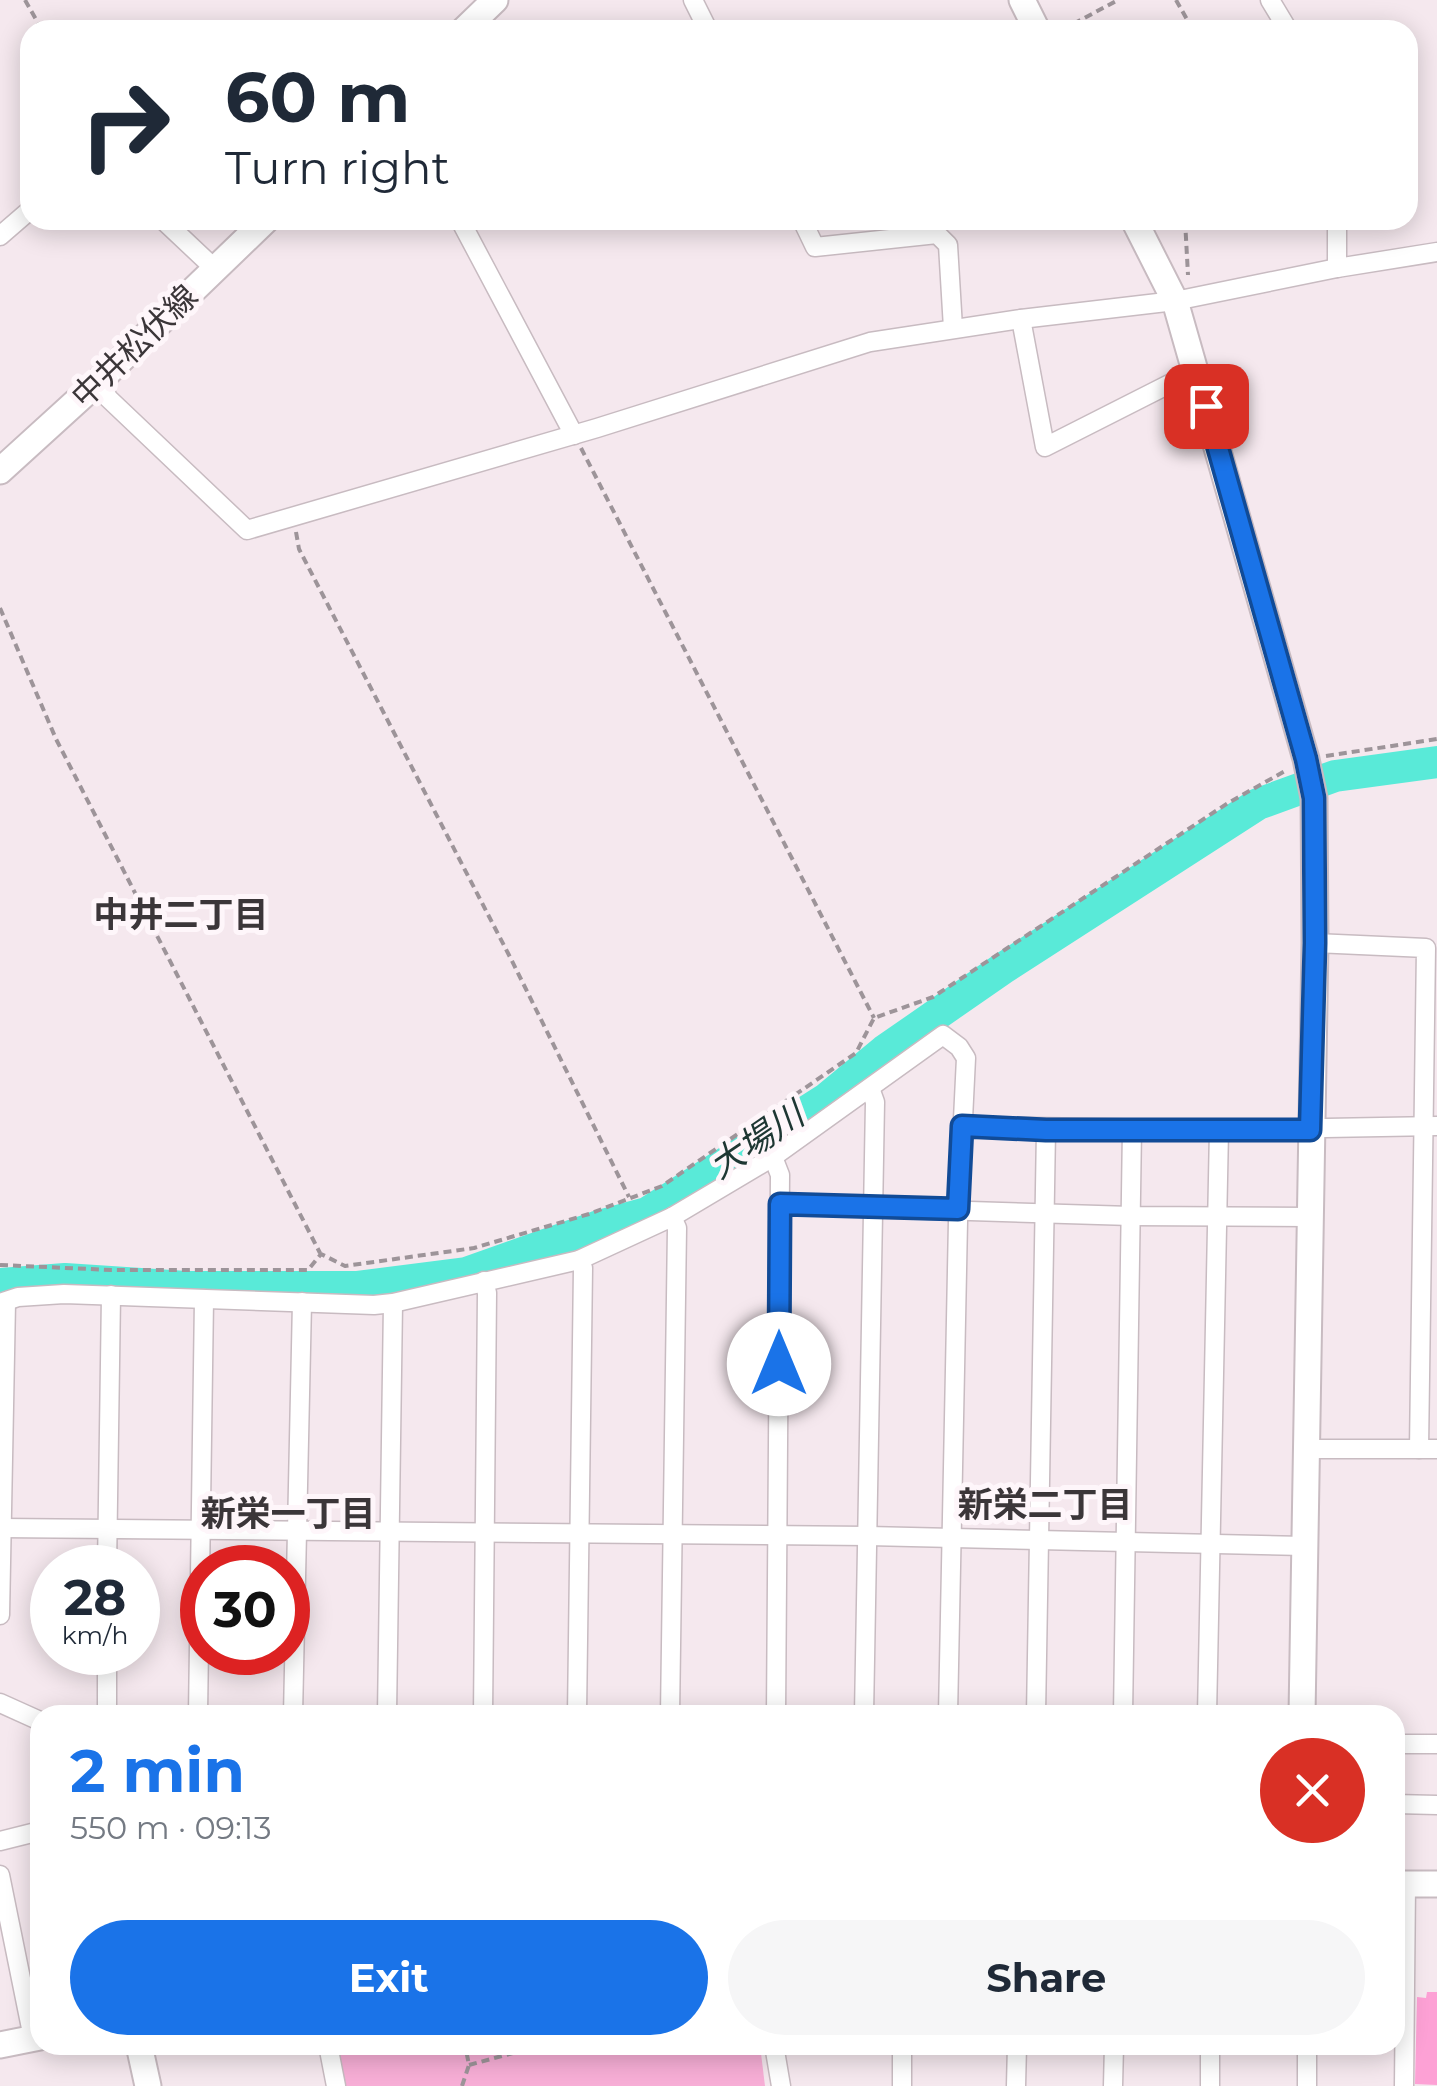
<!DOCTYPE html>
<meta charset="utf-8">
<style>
body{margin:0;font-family:Montserrat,"Noto Sans JP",sans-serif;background:#f6f6f7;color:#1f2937;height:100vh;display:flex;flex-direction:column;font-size:38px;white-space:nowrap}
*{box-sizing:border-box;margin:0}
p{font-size:32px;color:#747a83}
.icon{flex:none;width:55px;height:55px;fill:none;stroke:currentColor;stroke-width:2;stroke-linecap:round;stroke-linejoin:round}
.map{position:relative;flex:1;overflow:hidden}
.sheet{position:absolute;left:30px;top:1705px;width:1375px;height:350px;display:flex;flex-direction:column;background:#fff;border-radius:30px;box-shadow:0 5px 25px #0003}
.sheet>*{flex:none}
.guide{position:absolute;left:20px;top:20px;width:1398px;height:210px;border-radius:30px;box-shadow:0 5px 25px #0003;background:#fff;color:#1f2937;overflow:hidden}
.speed{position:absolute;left:30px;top:1545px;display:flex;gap:20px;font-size:50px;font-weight:700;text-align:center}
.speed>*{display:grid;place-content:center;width:130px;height:130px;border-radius:50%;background:#fff;box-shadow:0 5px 25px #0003;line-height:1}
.speed small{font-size:25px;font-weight:400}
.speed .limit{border:15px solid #d22;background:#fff;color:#111}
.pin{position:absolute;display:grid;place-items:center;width:85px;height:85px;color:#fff;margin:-42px;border-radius:20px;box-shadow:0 5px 15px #0006}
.me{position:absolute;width:110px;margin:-55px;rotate:0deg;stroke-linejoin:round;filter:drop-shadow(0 0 8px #0008)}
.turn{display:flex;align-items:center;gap:35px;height:210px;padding:0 40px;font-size:45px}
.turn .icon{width:130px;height:130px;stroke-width:2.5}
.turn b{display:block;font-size:70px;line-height:85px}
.round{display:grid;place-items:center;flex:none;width:105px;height:105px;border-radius:52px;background:#f6f6f7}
.headline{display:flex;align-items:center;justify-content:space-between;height:170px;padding:0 40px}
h1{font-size:60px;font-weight:700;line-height:75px;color:#1a73e8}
.button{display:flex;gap:20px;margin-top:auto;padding:20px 40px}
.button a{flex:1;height:115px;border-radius:60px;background:#1a73e8;color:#fff;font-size:40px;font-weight:700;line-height:115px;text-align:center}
.button a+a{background:#f6f6f7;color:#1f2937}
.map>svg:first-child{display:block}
.green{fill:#f7aed6}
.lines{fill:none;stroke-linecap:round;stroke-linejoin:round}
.river{stroke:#59ead8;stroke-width:32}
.building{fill:#fda1d5}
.street-casing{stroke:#c8bbc1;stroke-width:21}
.secondary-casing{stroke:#c8bbc1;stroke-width:29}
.path{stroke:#9d9499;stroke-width:4;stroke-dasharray:8 5;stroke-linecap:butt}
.street{stroke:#fff;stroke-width:18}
.secondary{stroke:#fff;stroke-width:25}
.route-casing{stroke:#114b97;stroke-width:25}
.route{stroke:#1a73e8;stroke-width:18}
.labels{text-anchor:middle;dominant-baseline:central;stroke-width:10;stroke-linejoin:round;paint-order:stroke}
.street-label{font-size:32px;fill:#3b3639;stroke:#fef6fa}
.neighbourhood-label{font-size:35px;font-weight:bold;fill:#3b3639;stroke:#fef6fa}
.water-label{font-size:35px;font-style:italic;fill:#1e3733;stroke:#fef6fa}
</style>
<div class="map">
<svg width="1437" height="2086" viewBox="0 0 1437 2086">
<rect width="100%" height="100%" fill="#f5e8ee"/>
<path class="green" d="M 335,2045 L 760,2045 L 765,2086 L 344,2086 Z"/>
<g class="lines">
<path class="river" d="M 0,1284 L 65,1279 L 186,1287 L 356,1287 L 466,1273 L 596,1227 L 647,1213 L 826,1099 L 884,1051 L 1002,969 L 1258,804 L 1335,776 L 1437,762"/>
</g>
<path class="building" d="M 1427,1992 L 1437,1992 L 1437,2085 L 1415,2084 L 1417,1997 L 1426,1998 Z"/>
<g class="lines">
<g class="street-casing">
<g id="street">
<path d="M 693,0 L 708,30"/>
<path d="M 1270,0 L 1288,30"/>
<path d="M 163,220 L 215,269"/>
<path d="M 460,220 L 574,435"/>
<path d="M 802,220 L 815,247 L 937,234 L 948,245 L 953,328"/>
<path d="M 1337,220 L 1337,268"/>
<path d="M 0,236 L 30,210"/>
<path d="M 1021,319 L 1045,447 L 1195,371"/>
<path d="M 100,380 L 108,398 L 247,530 L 597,428 L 870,342 L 1021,319 L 1175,301 L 1337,268 L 1437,252"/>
<path d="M 1315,943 L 1426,948 L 1419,1449"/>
<path d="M 962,1126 L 1219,1130 L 1437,1126"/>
<path d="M 773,1157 L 780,1175 L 776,1715"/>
<path d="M 779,1205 L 1131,1216 L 1309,1217"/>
<path d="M 0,1303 L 18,1297 L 64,1294 L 374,1305 L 393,1303 L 579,1260 L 672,1217 L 773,1157 L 943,1035 L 959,1047 L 966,1058 L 958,1221 L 948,1715"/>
<path d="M 1305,1449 L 1437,1449"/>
<path d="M 0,1528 L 868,1536 L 1304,1546"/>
<path d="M 107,1568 L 111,1295"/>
<path d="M 0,1615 L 6,1302"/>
<path d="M 107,1652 L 107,1715"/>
<path d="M 0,1703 L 40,1721"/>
<path d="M 198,1715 L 204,1299"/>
<path d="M 293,1715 L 302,1302"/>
<path d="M 387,1715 L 393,1303"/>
<path d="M 483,1715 L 487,1293 L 484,1281"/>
<path d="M 577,1715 L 583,1268 L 579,1260"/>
<path d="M 670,1715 L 677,1228 L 672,1217"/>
<path d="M 864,1715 L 875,1102 L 870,1088"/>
<path d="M 1036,1715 L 1046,1130"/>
<path d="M 1123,1715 L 1132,1129"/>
<path d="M 1207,1715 L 1219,1130"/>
<path d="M 1395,1744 L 1437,1744"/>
<path d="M 1395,1804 L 1437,1805"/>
<path d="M 0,1841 L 40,1831"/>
<path d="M 0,1875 L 33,2038"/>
<path d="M 328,2045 L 336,2086"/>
<path d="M 774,2045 L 781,2086"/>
<path d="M 902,2086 L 902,2045"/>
<path d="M 1016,2086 L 1017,2045"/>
<path d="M 1113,2086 L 1114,2045"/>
<path d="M 1210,2086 L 1210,2045"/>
<path d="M 1307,2086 L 1307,2045"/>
<path d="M 1404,2086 L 1406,1884"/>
</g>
</g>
<g class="secondary-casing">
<g id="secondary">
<path d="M 1022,0 L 1037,30"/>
<path d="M 464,30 L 495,0"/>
<path d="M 1134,220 L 1175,301 L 1306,759 L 1314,798 L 1315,943 L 1302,1715"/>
<path d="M 0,471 L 100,380 L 266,220"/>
<path d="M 1395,1884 L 1437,1884"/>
<path d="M 0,2045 L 40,2037"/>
<path d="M 139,2045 L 148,2086"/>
</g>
</g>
<g class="path">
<path d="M 25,0 L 42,30"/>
<path d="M 1176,0 L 1193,30"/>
<path d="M 1062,30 L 1118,0"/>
<path d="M 1185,220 L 1188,275"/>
<path d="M 581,448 L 874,1018"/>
<path d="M 296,532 L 299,549 L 511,959 L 629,1197"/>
<path d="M 0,608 L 56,739 L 320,1253"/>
<path d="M 1326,756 L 1437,739"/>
<path d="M 0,1265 L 111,1270 L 308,1270 L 321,1254 L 345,1266 L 474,1248 L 589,1214 L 662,1186 L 856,1053 L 874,1018 L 933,997 L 1228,803 L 1285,771"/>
<path d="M 469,2065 L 524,2050 L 530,2045"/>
<path d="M 462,2086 L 469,2065 L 465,2045"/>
</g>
<use href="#street" class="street"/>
<use href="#secondary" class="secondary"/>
</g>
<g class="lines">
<g class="route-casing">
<path id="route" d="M 779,1364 L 780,1204 L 958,1209 L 962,1126 L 1046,1130 L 1310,1130 L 1315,943 L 1314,798 L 1306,759 L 1206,406"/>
</g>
<use href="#route" class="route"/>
</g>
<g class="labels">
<g class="street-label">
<text transform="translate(134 346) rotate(-44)">中井松伏線</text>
</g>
<g class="neighbourhood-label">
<text x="181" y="914">中井二丁目</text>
<text x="1045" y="1504">新栄二丁目</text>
<text x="288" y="1513">新栄一丁目</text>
</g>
<g class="water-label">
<text transform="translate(756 1140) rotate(-34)">大場川</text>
</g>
</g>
</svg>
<div class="speed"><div>28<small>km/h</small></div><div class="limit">30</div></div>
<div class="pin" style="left:1206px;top:406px;background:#d93025"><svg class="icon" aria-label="arrive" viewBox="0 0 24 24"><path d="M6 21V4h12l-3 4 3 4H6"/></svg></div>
<svg class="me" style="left:779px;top:1364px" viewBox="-20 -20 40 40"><circle r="19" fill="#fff"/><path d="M0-13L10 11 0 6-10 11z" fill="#1a73e8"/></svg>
<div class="guide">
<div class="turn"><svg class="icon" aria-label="right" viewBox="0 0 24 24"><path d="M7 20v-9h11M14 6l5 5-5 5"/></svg><div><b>60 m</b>Turn right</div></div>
</div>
<section class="sheet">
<div class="headline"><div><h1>2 min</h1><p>550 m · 09:13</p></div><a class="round" style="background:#d93025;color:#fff"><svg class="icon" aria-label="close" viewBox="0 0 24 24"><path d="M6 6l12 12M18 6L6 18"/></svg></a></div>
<div class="button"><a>Exit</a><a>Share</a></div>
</section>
</div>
